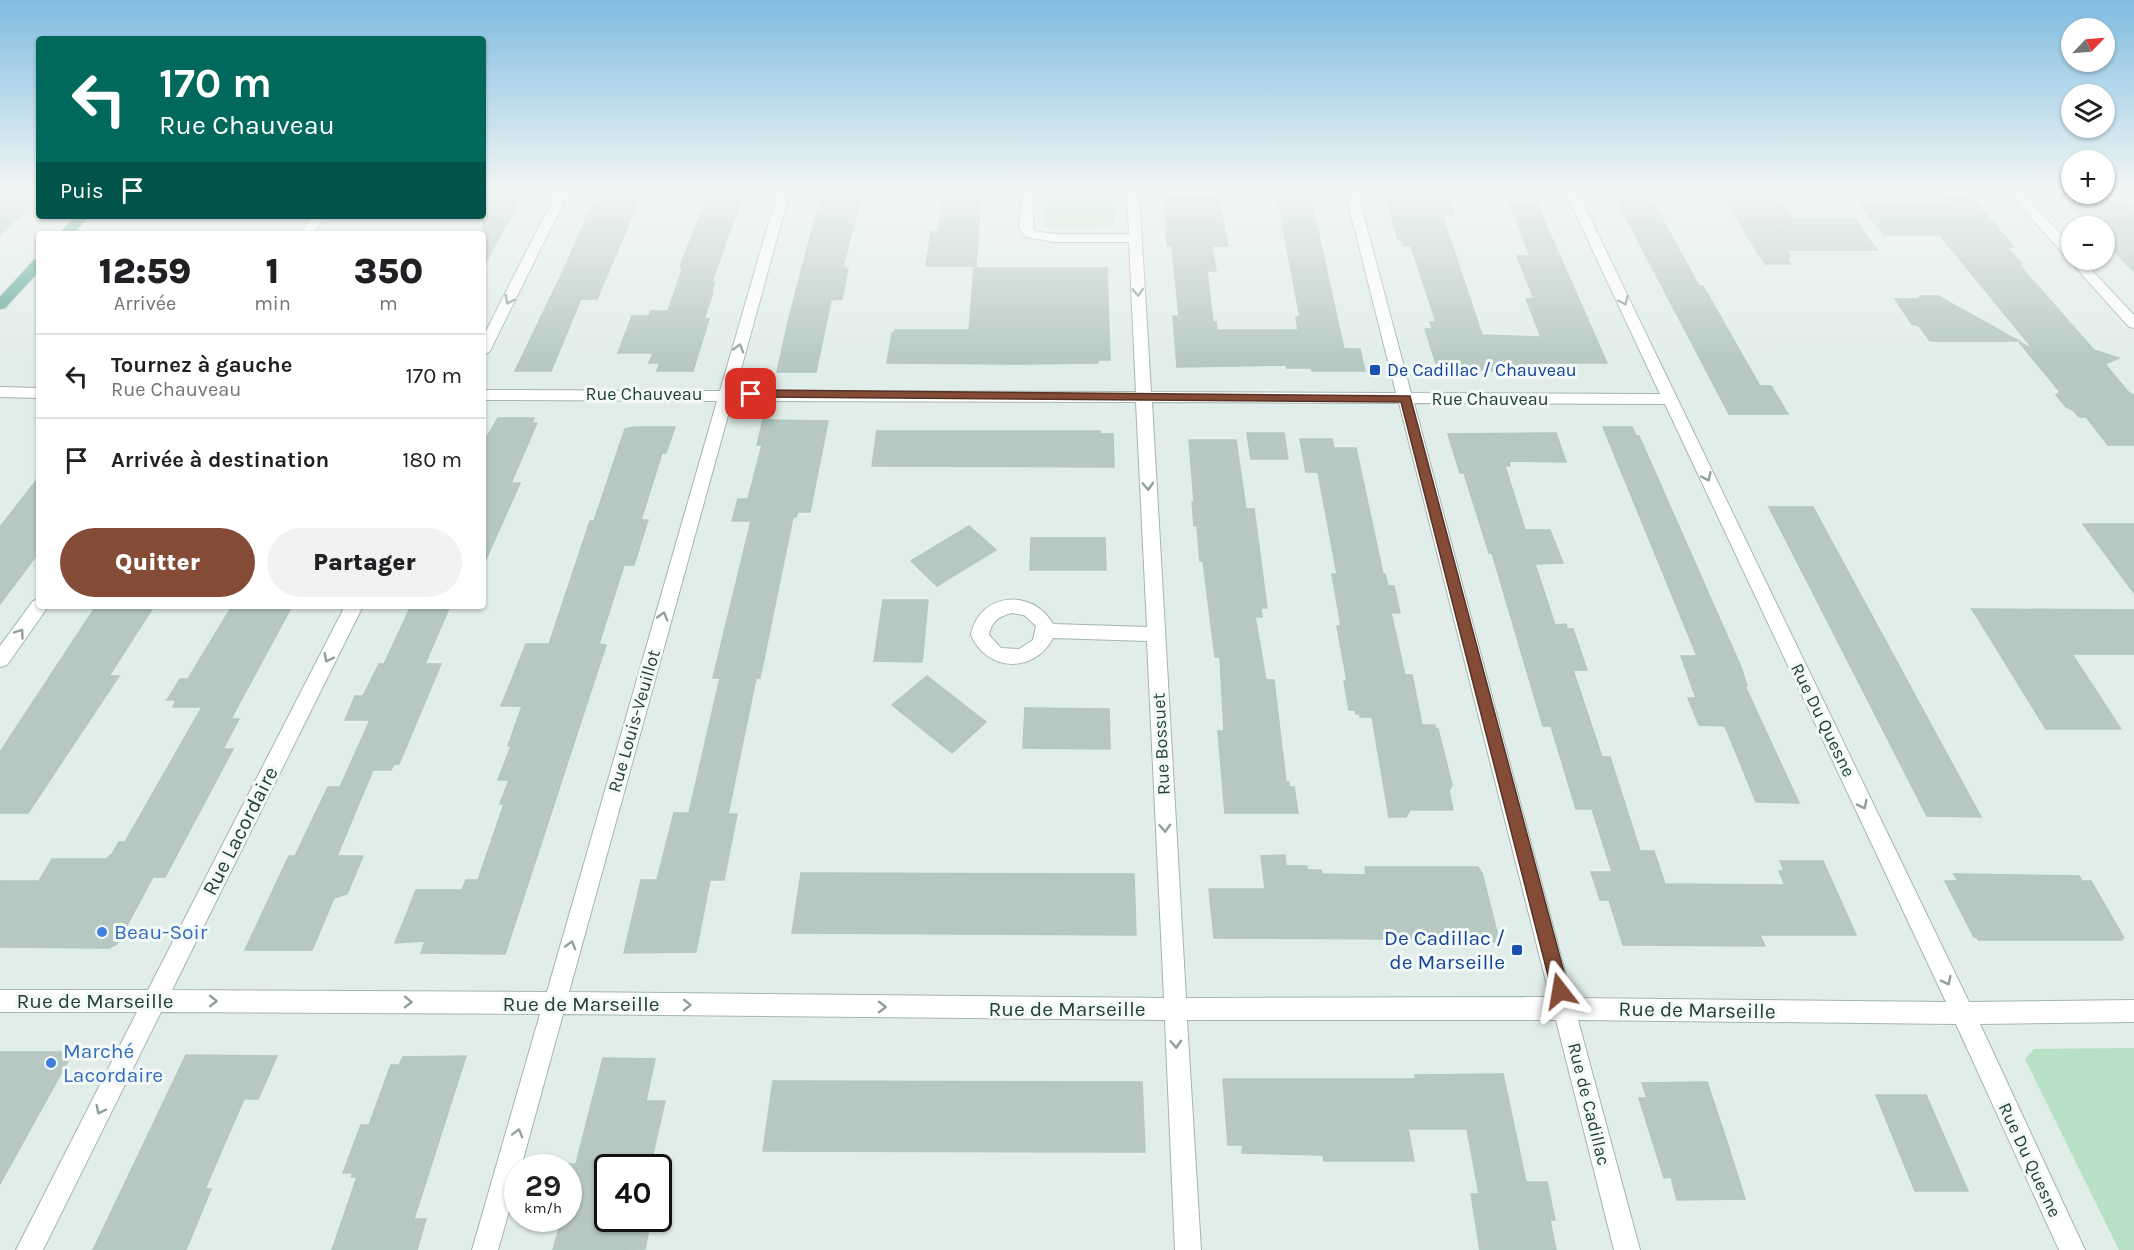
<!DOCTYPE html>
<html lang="fr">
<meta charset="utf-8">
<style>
body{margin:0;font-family:Karla,sans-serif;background:#f2f2f2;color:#202124;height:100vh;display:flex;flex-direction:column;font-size:22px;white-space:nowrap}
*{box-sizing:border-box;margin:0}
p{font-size:20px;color:#757577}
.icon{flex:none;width:33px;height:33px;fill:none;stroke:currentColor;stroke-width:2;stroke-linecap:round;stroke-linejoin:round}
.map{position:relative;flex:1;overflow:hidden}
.details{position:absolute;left:36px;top:231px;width:450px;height:378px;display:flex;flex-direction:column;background:#fff;border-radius:6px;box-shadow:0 2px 4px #0004}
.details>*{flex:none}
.guide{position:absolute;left:36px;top:36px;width:450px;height:183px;border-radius:6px;box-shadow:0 2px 4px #0004;background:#00695c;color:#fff;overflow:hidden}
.needle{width:39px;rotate:65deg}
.fabs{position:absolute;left:2061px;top:18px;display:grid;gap:12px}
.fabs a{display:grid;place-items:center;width:54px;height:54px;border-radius:50%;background:#fff;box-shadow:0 2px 4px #0004;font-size:30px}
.speed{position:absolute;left:504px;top:1154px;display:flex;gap:12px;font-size:30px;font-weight:700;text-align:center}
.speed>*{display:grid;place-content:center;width:78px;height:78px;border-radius:50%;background:#fff;box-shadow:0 2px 4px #0004;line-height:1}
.speed small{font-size:15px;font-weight:400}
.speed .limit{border:3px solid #111;border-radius:9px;background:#fff;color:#111}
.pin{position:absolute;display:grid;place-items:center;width:51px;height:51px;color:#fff;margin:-26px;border-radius:12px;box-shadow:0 3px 9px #0006}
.me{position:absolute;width:66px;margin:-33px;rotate:346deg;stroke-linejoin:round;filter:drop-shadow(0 0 4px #0008)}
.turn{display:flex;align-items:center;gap:21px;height:126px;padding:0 24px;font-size:27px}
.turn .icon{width:78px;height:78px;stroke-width:2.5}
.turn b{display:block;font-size:42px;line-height:51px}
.then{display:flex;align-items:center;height:57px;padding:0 24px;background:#0003;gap:12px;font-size:22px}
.eta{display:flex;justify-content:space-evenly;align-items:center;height:102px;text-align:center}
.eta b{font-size:36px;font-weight:800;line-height:42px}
.primary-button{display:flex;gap:12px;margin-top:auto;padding:12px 24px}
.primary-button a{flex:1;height:69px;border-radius:36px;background:#844b37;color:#fff;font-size:24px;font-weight:800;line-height:69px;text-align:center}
.primary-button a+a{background:#f2f2f2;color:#202124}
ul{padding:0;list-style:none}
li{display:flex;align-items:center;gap:18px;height:84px;padding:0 24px;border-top:2px solid #e0e0e0}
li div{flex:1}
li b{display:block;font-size:22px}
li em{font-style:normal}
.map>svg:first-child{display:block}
.green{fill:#b8e0c4}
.building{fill:#b6c8c1;stroke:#b3c8c0;stroke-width:1.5}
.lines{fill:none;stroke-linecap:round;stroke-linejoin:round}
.minor-casing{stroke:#a3b6b0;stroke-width:2}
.major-casing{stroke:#c1cac7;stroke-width:2}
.minor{fill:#fff;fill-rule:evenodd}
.major{fill:#62a797;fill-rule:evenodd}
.oneway{stroke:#90a09c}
.route{fill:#844b37;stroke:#563124;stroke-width:1.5}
.transit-dot{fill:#1a4fb4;stroke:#f2f9f6;stroke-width:2}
.shop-dot{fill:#3f7fe0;stroke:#f2f9f6;stroke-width:2}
.labels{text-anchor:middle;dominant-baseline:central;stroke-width:6;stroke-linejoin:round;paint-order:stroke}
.transit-label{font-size:18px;fill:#164399;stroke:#f2f9f6;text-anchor:start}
.street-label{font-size:18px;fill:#204038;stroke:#f2f9f6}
.near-street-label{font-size:21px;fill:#204038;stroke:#f2f9f6}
.near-shop-label{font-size:21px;fill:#366cbe;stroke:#f2f9f6;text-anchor:start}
.near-transit-label{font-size:21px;fill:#164399;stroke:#f2f9f6;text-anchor:end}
</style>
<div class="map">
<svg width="2134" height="1250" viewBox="0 0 2134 1250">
<rect width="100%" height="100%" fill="#e1ede8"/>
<g class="green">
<path d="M 1046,191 L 1114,191 L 1115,223 L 1109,227 L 1047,228 L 1044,225 Z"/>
<path d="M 2134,1048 L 2134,1250 L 2119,1250 L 2025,1059 L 2034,1049 Z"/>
</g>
<g class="building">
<path d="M 0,191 L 39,191 L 39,197 L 0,235 Z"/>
<path d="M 483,191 L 524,193 L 483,267 Z"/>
<path d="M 601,191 L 643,191 L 597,299 L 581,299 L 551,371 L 515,371 L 566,265 L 590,209 L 592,209 Z"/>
<path d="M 709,191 L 744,191 L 712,282 L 715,282 L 711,292 L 713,292 L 704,319 L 709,319 L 693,371 L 657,371 L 660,363 L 649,363 L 653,353 L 618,353 L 632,316 L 649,316 L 651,311 L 668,311 L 683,267 L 680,267 Z"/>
<path d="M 822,191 L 862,191 L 843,267 L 848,269 L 842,299 L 831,300 L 816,372 L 777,372 L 788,322 Z"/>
<path d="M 1276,191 L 1309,191 L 1344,349 L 1360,349 L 1365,371 L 1312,371 L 1311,368 L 1287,368 L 1286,365 L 1177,367 L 1173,316 L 1179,316 L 1172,246 L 1167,246 L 1165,202 L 1169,202 L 1168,197 L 1218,198 L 1228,246 L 1212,246 L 1216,271 L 1207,271 L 1213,322 L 1216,322 L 1217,330 L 1298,330 L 1296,317 L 1300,317 Z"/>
<path d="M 1388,191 L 1446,191 L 1454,215 L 1442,215 L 1482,335 L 1541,337 L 1526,299 L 1534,299 L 1517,256 L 1530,256 L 1509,202 L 1536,202 L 1607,363 L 1537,363 L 1540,371 L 1438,370 L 1425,329 L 1432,329 L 1430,322 L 1436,322 L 1411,246 L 1404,246 L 1402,240 L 1398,240 L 1386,198 L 1390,198 Z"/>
<path d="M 1612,191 L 1647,191 L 1699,286 L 1703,286 L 1760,386 L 1771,386 L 1788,414 L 1729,414 Z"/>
<path d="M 1719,191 L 1774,191 L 1792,218 L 1854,218 L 1877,250 L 1786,250 L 1791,257 L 1787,257 L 1791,264 L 1765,264 Z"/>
<path d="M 981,193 L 976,266 L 926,266 L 931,232 L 938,232 L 943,194 Z"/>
<path d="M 2059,194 L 2102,194 L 2112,203 L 2127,204 L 2134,210 L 2134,272 L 2104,241 L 2104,226 L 2091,226 Z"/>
<path d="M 1943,197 L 1971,197 L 2014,247 L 2007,247 L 2022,264 L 2019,265 L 2094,350 L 2119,358 L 2105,364 L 2129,393 L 2134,395 L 2134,445 L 2108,445 L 2086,417 L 2079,417 L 2073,410 L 2066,407 L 2056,395 L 2060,392 L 2019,342 L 2033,349 L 1940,235 L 1884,235 L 1860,204 L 1948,204 Z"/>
<path d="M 974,268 L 1107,268 L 1110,360 L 1098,360 L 1098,363 L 1020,364 L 887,363 L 892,333 L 894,333 L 895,330 L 969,330 Z"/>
<path d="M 1920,296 L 1938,296 L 2019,341 L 1930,341 L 1919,326 L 1912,324 L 1895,299 L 1919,299 Z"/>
<path d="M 498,418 L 534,418 L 532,423 L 537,423 L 511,483 L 520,483 L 483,566 L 483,443 Z"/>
<path d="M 763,420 L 828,421 L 810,512 L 798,512 L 796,517 L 793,517 L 760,678 L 756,678 L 728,814 L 737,814 L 724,880 L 710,880 L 696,952 L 624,953 L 641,880 L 657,880 L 674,813 L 689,813 L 720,678 L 713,678 L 751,521 L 732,521 L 738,499 L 748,499 L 762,445 L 757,445 Z"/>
<path d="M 635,427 L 675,427 L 666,453 L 662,453 L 641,520 L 648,520 L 634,565 L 624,565 L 599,644 L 606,645 L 505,954 L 421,953 L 425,941 L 395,943 L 416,890 L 462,890 L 466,880 L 478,880 L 504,804 L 500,804 L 509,780 L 498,780 L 511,746 L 508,746 L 522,706 L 501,706 L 526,644 L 549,644 L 590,521 L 594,521 L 625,429 Z"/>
<path d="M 1603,427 L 1632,427 L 1636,436 L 1639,436 L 1741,667 L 1747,686 L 1745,686 L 1799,803 L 1756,802 L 1725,726 L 1699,725 L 1688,698 L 1696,698 L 1681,656 L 1697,656 Z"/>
<path d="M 877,431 L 1100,431 L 1100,434 L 1113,434 L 1114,467 L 872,466 Z"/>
<path d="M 1247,433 L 1284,433 L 1288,459 L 1251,459 Z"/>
<path d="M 1556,433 L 1566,462 L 1509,461 L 1510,466 L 1505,466 L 1525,530 L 1550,530 L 1563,563 L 1535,564 L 1555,625 L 1566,624 L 1567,629 L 1573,629 L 1587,670 L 1573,670 L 1602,757 L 1610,757 L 1640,851 L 1654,851 L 1665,884 L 1785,885 L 1779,871 L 1784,871 L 1780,861 L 1823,861 L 1856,935 L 1760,935 L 1765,946 L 1623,945 L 1609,900 L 1600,900 L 1591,872 L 1612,872 L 1592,809 L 1576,809 L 1551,726 L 1543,726 L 1492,553 L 1489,553 L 1464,473 L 1460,473 L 1448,434 Z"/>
<path d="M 1300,439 L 1332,439 L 1334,448 L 1356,448 L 1383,574 L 1385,574 L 1388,586 L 1394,586 L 1400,613 L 1391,613 L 1405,675 L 1412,675 L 1422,725 L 1435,725 L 1436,729 L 1438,729 L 1452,785 L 1449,791 L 1453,810 L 1410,810 L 1406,817 L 1389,817 L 1372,717 L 1360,717 L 1360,714 L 1356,714 L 1355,710 L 1349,710 L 1344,681 L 1347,681 L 1337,626 L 1341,626 L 1332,574 L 1337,574 L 1318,472 L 1306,472 Z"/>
<path d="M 1189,440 L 1236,440 L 1246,509 L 1254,509 L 1267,608 L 1261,608 L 1262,617 L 1255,617 L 1266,680 L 1274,680 L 1286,782 L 1289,782 L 1289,787 L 1294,787 L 1298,813 L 1225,813 L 1218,731 L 1224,731 L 1220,657 L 1215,657 L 1203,561 L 1200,561 L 1197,526 L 1194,526 L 1192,502 L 1194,502 Z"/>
<path d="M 39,477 L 39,552 L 0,604 L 0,527 Z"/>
<path d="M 1769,507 L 1813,507 L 1981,817 L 1927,816 Z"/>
<path d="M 2083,524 L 2134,524 L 2134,593 Z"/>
<path d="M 969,526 L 996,550 L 937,586 L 911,561 Z"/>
<path d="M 1031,538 L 1105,538 L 1106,570 L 1030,570 Z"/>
<path d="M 883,600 L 928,600 L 922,662 L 874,661 Z"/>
<path d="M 96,606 L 145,606 L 143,608 L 152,609 L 109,676 L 119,676 L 28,813 L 0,813 L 0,752 Z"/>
<path d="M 232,606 L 292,606 L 231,719 L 239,719 L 223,749 L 233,749 L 165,877 L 153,877 L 117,944 L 109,948 L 0,947 L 0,881 L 39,881 L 52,859 L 106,859 L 112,854 L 119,842 L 125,842 L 202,707 L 173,707 L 176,700 L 167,700 L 180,679 L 188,679 Z"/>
<path d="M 411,606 L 450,606 L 425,664 L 441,664 L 399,764 L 394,764 L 391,770 L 373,770 L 337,856 L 363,856 L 347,894 L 334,898 L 312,950 L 245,950 L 289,856 L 295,856 L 328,787 L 340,787 L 370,720 L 345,720 L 355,696 L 363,696 L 379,664 L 384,664 Z"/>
<path d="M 1972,609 L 2134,610 L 2134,654 L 2072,654 L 2121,729 L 2046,729 Z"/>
<path d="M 927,676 L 986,722 L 952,753 L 892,705 Z"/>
<path d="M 1025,708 L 1109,709 L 1110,749 L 1023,748 Z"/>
<path d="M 1285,855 L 1286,866 L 1307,866 L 1307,870 L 1321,870 L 1322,874 L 1366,875 L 1365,867 L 1478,867 L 1482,873 L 1499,940 L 1496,940 L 1496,942 L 1418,942 L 1417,939 L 1398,939 L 1214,938 L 1209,889 L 1265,889 L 1261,856 Z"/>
<path d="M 801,873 L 1134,874 L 1136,935 L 792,933 Z"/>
<path d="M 1954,874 L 2079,876 L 2082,881 L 2091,881 L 2124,938 L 2121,938 L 2122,940 L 1978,940 L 1977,937 L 1974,937 L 1945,881 L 1958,881 Z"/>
<path d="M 0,1052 L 73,1052 L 0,1184 Z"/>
<path d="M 186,1055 L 277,1056 L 258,1099 L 244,1099 L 205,1189 L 211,1189 L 186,1250 L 93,1250 Z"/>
<path d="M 466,1056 L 414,1219 L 426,1219 L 417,1250 L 332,1250 L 357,1177 L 351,1177 L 353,1173 L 343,1173 L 361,1125 L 369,1125 L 391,1065 L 399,1065 L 403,1057 Z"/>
<path d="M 603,1058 L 655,1059 L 646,1101 L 665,1101 L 650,1167 L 608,1167 L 608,1218 L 651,1218 L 645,1249 L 553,1250 L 562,1218 L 568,1218 L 568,1164 L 576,1164 Z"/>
<path d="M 1503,1074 L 1526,1182 L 1547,1182 L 1555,1220 L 1550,1220 L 1556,1250 L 1480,1250 L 1471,1194 L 1479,1194 L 1467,1129 L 1408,1129 L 1414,1161 L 1324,1161 L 1323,1155 L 1242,1153 L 1243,1145 L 1228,1145 L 1223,1079 L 1416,1079 L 1415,1075 Z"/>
<path d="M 773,1081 L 1142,1082 L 1145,1152 L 763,1151 Z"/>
<path d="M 1707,1082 L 1726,1139 L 1745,1199 L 1677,1200 L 1671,1177 L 1664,1178 L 1639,1098 L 1647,1098 L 1642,1083 Z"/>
<path d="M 1876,1095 L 1926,1095 L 1968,1191 L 1915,1191 Z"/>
</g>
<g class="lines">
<g class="minor-casing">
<g id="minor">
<path d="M 557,191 L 569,191 L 490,351 L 483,356 L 483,337 Z"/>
<path d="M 778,191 L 790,191 L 735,391 L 1136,392 L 1129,242 L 1054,242 L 1026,237 L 1019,228 L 1022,191 L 1034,191 L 1033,228 L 1035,231 L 1054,234 L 1129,234 L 1127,191 L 1139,191 L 1151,392 L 1396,393 L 1345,191 L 1357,191 L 1411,393 L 1660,394 L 1565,191 L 1577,191 L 1969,1002 L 2134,1000 L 2134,1022 L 1980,1024 L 2085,1250 L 2059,1250 L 1956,1024 L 1578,1020 L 1640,1250 L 1614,1250 L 1556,1020 L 1187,1020 L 1201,1250 L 1175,1250 L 1165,1020 L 563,1014 L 521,1167 L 518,1167 L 518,1179 L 498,1250 L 472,1250 L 540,1014 L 161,1012 L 43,1250 L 16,1250 L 137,1012 L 0,1012 L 0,990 L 148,990 L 345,606 L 363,606 L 172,990 L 547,992 L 717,401 L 483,400 L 483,390 L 720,391 ZM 732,401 L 1136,402 L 1147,627 L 1053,624 C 1033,588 979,592 971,635 C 987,672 1034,674 1053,638 L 1147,641 L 1164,998 L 569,992 ZM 1152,402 L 1399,403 L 1550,997 L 1186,998 ZM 1414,403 L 1665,404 L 1946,1002 L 1572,998 ZM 1012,613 L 1024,615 L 1036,626 L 1033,640 L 1019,649 L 1001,648 L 989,635 C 991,622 999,616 1012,613 Z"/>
<path d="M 2007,191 L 2020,191 L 2072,246 L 2072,260 L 2082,260 L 2134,315 L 2134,328 L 2129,327 Z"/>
<path d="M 312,216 L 325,216 L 313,234 L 299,234 Z"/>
<path d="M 0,387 L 39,388 L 39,398 L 0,397 Z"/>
<path d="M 39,599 L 39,606 L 48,606 L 45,611 L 7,665 L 0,667 L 0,646 L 33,601 Z"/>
</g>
</g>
<g class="major-casing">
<g id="major">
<path d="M 76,216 L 89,216 L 73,234 L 59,234 Z"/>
<path d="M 39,259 L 39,271 L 5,308 L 0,309 L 0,297 L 34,260 Z"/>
</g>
</g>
<use href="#minor" class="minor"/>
<use href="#major" class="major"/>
</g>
<defs><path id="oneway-chevron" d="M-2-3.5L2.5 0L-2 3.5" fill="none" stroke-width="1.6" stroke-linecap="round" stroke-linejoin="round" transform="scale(1.5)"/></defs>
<g class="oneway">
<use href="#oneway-chevron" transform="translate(1138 292) rotate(87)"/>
<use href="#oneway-chevron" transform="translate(509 300) rotate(117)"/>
<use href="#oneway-chevron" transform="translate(1624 301) rotate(65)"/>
<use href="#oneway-chevron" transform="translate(739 348) rotate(-74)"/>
<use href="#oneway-chevron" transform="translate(1707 477) rotate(65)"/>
<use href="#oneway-chevron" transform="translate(1148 486) rotate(87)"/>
<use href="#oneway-chevron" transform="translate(663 616) rotate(-74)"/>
<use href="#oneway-chevron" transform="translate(20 633) rotate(-54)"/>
<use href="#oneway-chevron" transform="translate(328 658) rotate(117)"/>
<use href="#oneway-chevron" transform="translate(1863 805) rotate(64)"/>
<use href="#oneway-chevron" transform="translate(1165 828) rotate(87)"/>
<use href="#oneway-chevron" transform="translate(571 945) rotate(-74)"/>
<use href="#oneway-chevron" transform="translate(1947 981) rotate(64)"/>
<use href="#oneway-chevron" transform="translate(213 1001)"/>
<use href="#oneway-chevron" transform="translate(408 1002) rotate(1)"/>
<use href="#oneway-chevron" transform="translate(687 1005) rotate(1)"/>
<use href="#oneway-chevron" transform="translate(882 1007)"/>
<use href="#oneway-chevron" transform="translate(1176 1044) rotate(87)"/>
<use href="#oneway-chevron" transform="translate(100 1110) rotate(117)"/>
<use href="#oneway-chevron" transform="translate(518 1133) rotate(-74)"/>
</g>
<linearGradient id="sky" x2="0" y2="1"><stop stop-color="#80bce1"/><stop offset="0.52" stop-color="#f2f7f5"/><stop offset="1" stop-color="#f2f7f5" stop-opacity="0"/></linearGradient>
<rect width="2134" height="366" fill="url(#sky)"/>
<path class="route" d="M 751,390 L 1410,396 L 1569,991 L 1566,997 L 1560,999 L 1554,997 L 1552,991 L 1401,402 L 747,397 L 746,394 Z"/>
<g class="transit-dot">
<rect x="1369" y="364" width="12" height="12" rx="3"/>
<rect x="1511" y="944" width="12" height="12" rx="3"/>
</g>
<g class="shop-dot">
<circle cx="102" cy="932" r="6"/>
<circle cx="51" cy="1063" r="6"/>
</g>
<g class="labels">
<g class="transit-label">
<text x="1387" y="370">De Cadillac / Chauveau</text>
</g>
<g class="street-label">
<text x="644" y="394">Rue Chauveau</text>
<text x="1490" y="399">Rue Chauveau</text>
<text transform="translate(1823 720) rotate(64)">Rue Du Quesne</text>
<text transform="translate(634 721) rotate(-74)">Rue Louis-Veuillot</text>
<text transform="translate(1161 744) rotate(-93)">Rue Bossuet</text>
<text transform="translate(1589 1104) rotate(76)">Rue de Cadillac</text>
<text transform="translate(2030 1160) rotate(65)">Rue Du Quesne</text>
</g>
<g class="near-street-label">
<text transform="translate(240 831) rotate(-63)">Rue Lacordaire</text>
<text x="95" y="1001">Rue de Marseille</text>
<text x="581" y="1004">Rue de Marseille</text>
<text x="1067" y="1009">Rue de Marseille</text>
<text transform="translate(1697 1010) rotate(1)">Rue de Marseille</text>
</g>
<g class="near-shop-label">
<text x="114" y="932">Beau-Soir</text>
<text x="63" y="1051">Marché<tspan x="63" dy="24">Lacordaire</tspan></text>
</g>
<g class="near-transit-label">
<text x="1505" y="938">De Cadillac /<tspan x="1505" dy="24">de Marseille</tspan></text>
</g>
</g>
</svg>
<div class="fabs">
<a><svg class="needle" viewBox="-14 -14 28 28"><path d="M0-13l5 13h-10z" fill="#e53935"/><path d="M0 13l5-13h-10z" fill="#757577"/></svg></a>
<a><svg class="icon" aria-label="layers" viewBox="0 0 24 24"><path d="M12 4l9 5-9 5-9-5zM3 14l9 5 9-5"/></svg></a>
<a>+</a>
<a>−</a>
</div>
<div class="speed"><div>29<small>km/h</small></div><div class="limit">40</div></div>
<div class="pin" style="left:751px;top:394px;background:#d93025"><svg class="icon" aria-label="arrive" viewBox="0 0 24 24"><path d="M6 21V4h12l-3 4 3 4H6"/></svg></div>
<svg class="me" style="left:1560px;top:991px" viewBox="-20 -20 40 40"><path d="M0-17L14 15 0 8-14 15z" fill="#844b37" stroke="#fff" stroke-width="4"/></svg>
<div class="guide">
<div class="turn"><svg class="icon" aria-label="left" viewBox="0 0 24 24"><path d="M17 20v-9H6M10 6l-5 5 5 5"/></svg><div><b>170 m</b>Rue Chauveau</div></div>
<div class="then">Puis<svg class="icon" aria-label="arrive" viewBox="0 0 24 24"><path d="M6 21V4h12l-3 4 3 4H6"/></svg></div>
</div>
<section class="details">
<div class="eta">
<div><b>12:59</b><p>Arrivée</p></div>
<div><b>1</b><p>min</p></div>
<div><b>350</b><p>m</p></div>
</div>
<ul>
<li><svg class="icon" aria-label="left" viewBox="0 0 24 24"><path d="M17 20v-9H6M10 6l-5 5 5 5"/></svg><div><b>Tournez à gauche</b><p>Rue Chauveau</p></div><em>170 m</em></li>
<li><svg class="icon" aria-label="arrive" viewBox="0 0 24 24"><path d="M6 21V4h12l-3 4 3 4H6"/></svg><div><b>Arrivée à destination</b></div><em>180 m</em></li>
</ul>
<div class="primary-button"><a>Quitter</a><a>Partager</a></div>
</section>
</div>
